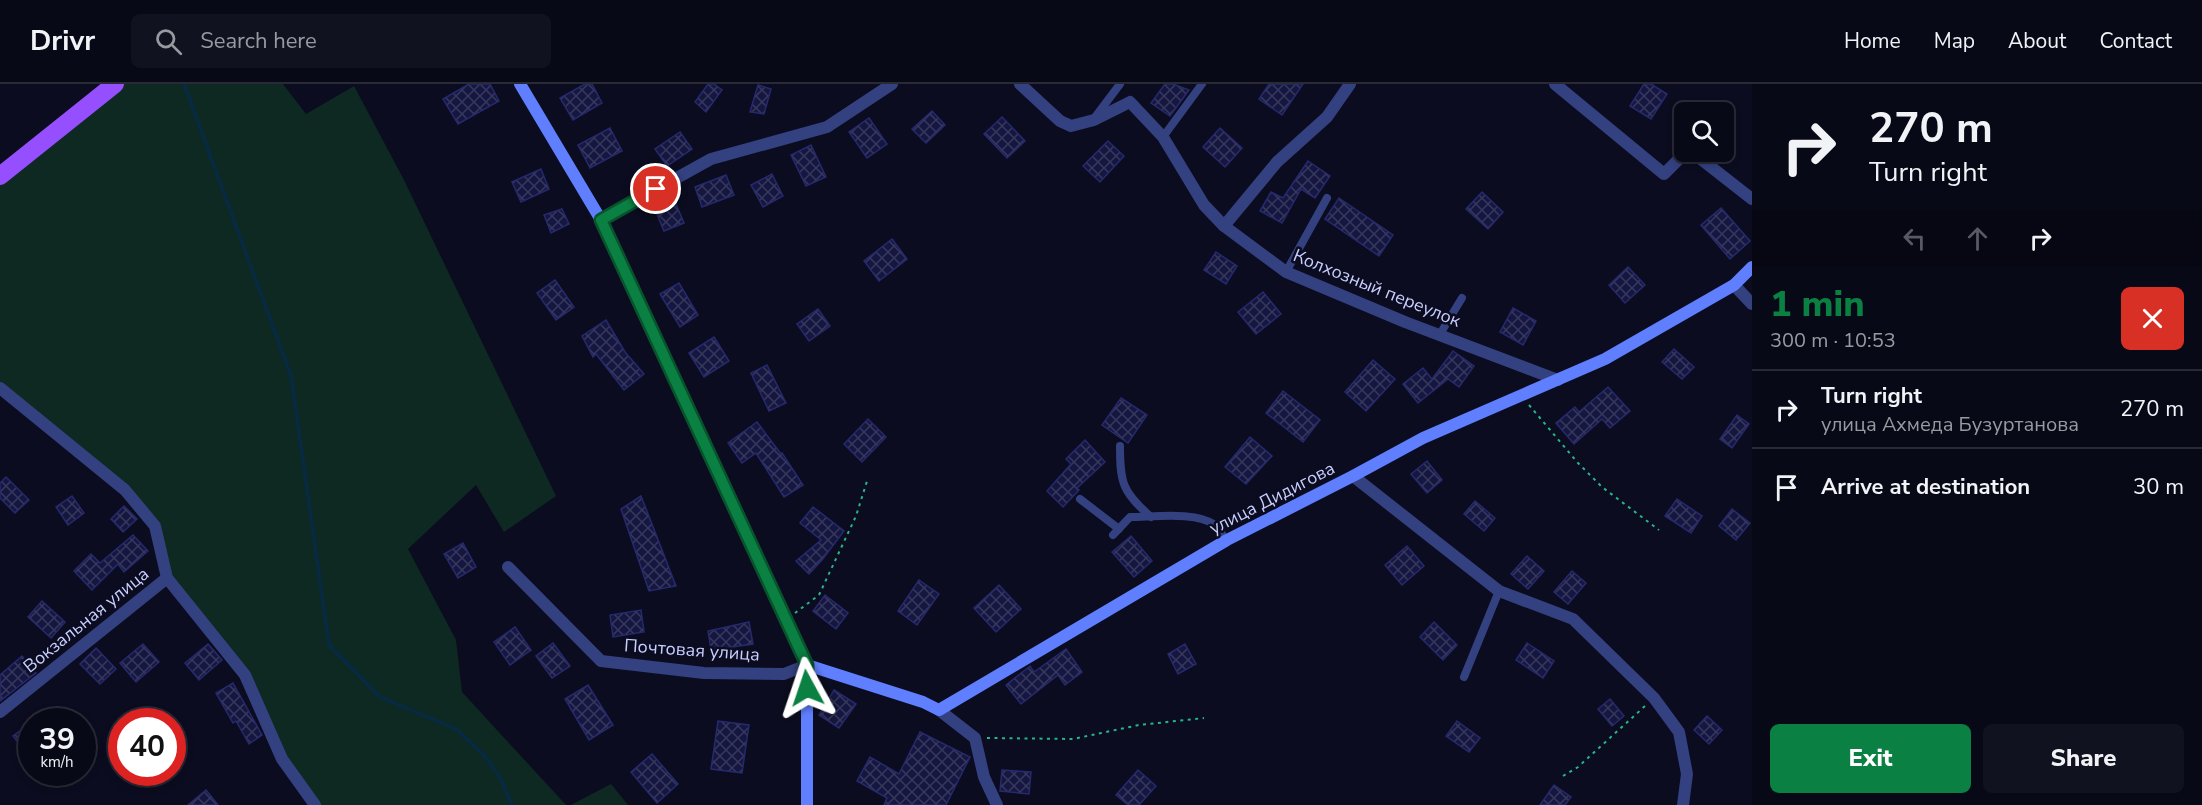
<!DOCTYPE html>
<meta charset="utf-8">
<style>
body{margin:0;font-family:"Nunito Sans",sans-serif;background:#111220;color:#f1f3f6;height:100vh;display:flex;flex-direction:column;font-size:22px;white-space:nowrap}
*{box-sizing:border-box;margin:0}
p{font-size:20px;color:#989aa1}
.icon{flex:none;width:33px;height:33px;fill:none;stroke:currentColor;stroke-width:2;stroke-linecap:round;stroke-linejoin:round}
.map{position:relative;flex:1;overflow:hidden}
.drawer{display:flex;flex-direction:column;background:#080917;width:450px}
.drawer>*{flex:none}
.top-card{background:#080917;color:#f1f3f6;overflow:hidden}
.tools{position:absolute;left:1674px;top:18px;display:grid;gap:12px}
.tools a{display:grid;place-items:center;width:60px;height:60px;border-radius:9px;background:#080917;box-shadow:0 3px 9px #0003,0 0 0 2px #292a36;font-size:30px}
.speed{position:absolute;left:18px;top:624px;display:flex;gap:12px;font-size:30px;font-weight:700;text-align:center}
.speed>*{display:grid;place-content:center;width:78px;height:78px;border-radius:50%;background:#080917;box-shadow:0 3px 9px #0003,0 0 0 2px #292a36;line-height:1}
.speed small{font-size:15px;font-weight:400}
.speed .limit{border:9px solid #d22;background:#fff;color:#111}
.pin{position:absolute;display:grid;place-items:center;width:51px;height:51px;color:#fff;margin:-26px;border:3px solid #fff;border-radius:50%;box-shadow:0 2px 6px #0007}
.me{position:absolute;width:66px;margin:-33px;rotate:355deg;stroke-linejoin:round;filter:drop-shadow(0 0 4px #0008)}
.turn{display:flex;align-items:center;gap:21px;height:126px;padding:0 18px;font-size:27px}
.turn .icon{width:78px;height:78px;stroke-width:2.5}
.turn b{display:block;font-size:42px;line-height:51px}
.lanes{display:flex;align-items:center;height:57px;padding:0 18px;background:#0003;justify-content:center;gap:30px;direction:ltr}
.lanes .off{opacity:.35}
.round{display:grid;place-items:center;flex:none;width:63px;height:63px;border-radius:9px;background:#111220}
.head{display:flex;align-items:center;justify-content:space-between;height:102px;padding:0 18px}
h1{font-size:36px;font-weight:800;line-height:45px;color:#0b8043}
.action{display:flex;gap:12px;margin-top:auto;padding:12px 18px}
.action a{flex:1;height:69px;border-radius:9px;background:#0b8043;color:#fff;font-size:24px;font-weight:800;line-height:69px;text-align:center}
.action a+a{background:#111220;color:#f1f3f6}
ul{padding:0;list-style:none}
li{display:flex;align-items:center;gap:18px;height:78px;padding:0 18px;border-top:2px solid #292a36}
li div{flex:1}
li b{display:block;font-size:22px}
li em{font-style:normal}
header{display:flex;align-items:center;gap:36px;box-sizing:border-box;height:84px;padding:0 30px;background:#080917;border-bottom:2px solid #292a36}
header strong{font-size:28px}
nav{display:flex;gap:33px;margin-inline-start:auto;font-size:21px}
.search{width:420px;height:54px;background:#111220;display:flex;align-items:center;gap:15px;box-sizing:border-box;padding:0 21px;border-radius:9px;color:#989aa1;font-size:22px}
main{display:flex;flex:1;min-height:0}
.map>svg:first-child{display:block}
.grass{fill:#0e2922}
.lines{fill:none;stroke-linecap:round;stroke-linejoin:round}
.stream{stroke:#082a40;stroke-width:4}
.building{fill:url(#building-cross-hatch);stroke:#27296e;stroke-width:1.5}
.path{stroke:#27b58d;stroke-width:2;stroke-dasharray:3 4.5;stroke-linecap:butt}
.lane{stroke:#334180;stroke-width:8}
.street{stroke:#334180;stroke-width:12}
.secondary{stroke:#5f7fff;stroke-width:12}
.primary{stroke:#964fff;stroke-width:18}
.route-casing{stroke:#07532c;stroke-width:15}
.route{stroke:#0b8043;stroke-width:10}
.labels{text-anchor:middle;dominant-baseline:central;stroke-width:5;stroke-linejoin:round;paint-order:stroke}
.street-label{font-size:18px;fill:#c8ceff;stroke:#0b0c1f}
</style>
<header>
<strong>Drivr</strong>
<div class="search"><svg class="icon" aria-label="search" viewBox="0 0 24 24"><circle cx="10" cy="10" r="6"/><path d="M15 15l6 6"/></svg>Search here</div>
<nav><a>Home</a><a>Map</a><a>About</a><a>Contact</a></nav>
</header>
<main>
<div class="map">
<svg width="1752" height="721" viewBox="0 0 1752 721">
<defs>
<pattern id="building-cross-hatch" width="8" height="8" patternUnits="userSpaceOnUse" patternTransform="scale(1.5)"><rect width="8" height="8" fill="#161740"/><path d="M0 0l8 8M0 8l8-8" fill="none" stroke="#36385d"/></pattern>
</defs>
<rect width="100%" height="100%" fill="#0b0c1f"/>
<g class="grass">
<path d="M 115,0 L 283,0 L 306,30 L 354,2 L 404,96 L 556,412 L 504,448 L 476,401 L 408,465 L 456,556 L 462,608 L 566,721 L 315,721 L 282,675 L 245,591 L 167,494 L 154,442 L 125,406 L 0,304 L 0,92 Z"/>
<path d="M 611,700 L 628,721 L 571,721 Z"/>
</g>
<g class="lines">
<path class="stream" d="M 184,0 L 291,292 L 329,561 L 380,613 L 456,645 L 483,670 L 500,693 L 512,721"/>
</g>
<g class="building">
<path d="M 469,0 L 490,0 L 499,17 L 458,40 L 443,15 Z"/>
<path d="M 585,0 L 592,0 L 602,19 L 573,36 L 560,14 Z"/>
<path d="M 708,0 L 714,0 L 722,6 L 706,28 L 695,18 Z"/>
<path d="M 1165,0 L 1173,0 L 1189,6 L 1170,32 L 1151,19 Z"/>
<path d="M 1269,0 L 1303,0 L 1282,31 L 1259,15 Z"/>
<path d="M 1644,0 L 1651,0 L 1667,10 L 1651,35 L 1630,22 Z"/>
<path d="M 758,1 L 771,5 L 764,30 L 750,28 Z"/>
<path d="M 932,27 L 945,41 L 926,59 L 912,45 Z"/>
<path d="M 1002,33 L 1025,57 L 1007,74 L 984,50 Z"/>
<path d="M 869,34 L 887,60 L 867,74 L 849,48 Z"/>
<path d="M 610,44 L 622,67 L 590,84 L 578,61 Z"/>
<path d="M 1220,44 L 1242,64 L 1225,83 L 1203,63 Z"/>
<path d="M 680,48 L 692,65 L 667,82 L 655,65 Z"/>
<path d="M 1108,57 L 1124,72 L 1100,98 L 1083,82 Z"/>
<path d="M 811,61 L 826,93 L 806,102 L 791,71 Z"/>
<path d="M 1308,77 L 1330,92 L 1315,114 L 1301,105 L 1282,139 L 1260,127 L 1271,108 L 1283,114 Z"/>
<path d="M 541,85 L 549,105 L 521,118 L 512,98 Z"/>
<path d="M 772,90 L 783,112 L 763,123 L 751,101 Z"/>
<path d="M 726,91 L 734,111 L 702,123 L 695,103 Z"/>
<path d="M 1482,108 L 1503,128 L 1488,145 L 1466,125 Z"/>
<path d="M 673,113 L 684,139 L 664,147 L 653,121 Z"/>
<path d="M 1339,114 L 1393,151 L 1379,172 L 1325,135 Z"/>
<path d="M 1721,124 L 1750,157 L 1730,175 L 1701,141 Z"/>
<path d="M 562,125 L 569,140 L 551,149 L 544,131 Z"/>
<path d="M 892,155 L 907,175 L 879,197 L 864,177 Z"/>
<path d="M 1216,168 L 1237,182 L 1226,200 L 1204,186 Z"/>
<path d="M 1628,183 L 1645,201 L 1625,219 L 1609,201 Z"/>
<path d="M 555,196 L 574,223 L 556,236 L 537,209 Z"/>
<path d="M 679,199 L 698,231 L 680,243 L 660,210 Z"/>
<path d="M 1263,208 L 1281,230 L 1256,250 L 1238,228 Z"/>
<path d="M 1513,224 L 1536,237 L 1523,261 L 1500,248 Z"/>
<path d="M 818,225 L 830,242 L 809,257 L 797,240 Z"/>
<path d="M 606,236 L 625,268 L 644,290 L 624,306 L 596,270 L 593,273 L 582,252 Z"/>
<path d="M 714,253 L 729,277 L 704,293 L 689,269 Z"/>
<path d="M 1674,265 L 1694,283 L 1682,295 L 1662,278 Z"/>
<path d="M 1453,267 L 1474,282 L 1459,303 L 1448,295 L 1418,319 L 1403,300 L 1423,284 L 1432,295 Z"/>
<path d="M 1373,276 L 1395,295 L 1366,327 L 1345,308 Z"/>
<path d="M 767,281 L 786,319 L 769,327 L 751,289 Z"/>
<path d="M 1608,303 L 1630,327 L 1610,344 L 1602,335 L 1574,360 L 1556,339 L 1575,323 L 1579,328 Z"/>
<path d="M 1283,307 L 1320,336 L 1303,358 L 1266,329 Z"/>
<path d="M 1121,314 L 1147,331 L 1128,359 L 1102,341 Z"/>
<path d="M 1737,331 L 1749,340 L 1732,364 L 1720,355 Z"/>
<path d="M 868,335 L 886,353 L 862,378 L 844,360 Z"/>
<path d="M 757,338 L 781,370 L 782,369 L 803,401 L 784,413 L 756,369 L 742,379 L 728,359 Z"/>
<path d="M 1250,353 L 1272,372 L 1246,400 L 1225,383 Z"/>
<path d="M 1085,356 L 1105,378 L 1077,404 L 1079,406 L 1063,423 L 1047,407 L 1071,380 L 1066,375 Z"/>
<path d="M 1427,377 L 1442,396 L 1427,409 L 1411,390 Z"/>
<path d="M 6,393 L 29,416 L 15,429 L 0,414 L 0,399 Z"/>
<path d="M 72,412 L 84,429 L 68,441 L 56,423 Z"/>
<path d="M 641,412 L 676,502 L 649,507 L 621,425 Z"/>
<path d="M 1677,415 L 1702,432 L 1691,449 L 1665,432 Z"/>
<path d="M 1475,417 L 1495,434 L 1484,447 L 1464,430 Z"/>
<path d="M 124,422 L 137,435 L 123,448 L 111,435 Z"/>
<path d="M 813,423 L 844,447 L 822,476 L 809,490 L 796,477 L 821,456 L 800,439 Z"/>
<path d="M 1732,425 L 1750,439 L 1736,456 L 1719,442 Z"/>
<path d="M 133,451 L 148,467 L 124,488 L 118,480 L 92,506 L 74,487 L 91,470 L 100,479 Z"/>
<path d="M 1131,452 L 1152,477 L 1134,493 L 1112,468 Z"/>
<path d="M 463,459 L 476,483 L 458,494 L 444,470 Z"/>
<path d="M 1407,462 L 1424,482 L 1402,501 L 1385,481 Z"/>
<path d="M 1527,472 L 1544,487 L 1528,505 L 1511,490 Z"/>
<path d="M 1572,487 L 1586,499 L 1568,520 L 1554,508 Z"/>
<path d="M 919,496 L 939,510 L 917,541 L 898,527 Z"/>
<path d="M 999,501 L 1021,525 L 996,548 L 974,524 Z"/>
<path d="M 825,511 L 848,529 L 836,545 L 813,527 Z"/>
<path d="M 42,517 L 65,538 L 51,554 L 28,533 Z"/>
<path d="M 641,526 L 644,548 L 613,553 L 610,531 Z"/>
<path d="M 749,538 L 753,560 L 711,566 L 708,547 Z"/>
<path d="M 1434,538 L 1457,561 L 1443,576 L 1420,553 Z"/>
<path d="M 515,543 L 531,566 L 510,581 L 494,558 Z"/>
<path d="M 553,559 L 570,582 L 552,594 L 536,572 Z"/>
<path d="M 1527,559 L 1554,577 L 1543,594 L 1516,576 Z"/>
<path d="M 143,560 L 159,578 L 136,598 L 120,579 Z"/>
<path d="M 208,560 L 222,576 L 199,596 L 185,579 Z"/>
<path d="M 1185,560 L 1196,580 L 1178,590 L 1168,570 Z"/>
<path d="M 96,564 L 116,585 L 100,600 L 80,580 Z"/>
<path d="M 1066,565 L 1082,588 L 1065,601 L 1058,591 L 1021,620 L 1006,601 L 1030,582 L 1034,588 Z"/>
<path d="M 22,572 L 36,589 L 0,617 L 0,591 Z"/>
<path d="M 233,599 L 262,651 L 249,660 L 236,637 L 233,639 L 216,609 Z"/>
<path d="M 588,601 L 613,641 L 589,656 L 565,615 Z"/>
<path d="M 834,606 L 856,620 L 839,644 L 819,631 Z"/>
<path d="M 1610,615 L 1624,632 L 1612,642 L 1598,625 Z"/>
<path d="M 1707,632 L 1722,646 L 1709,660 L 1694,646 Z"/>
<path d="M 718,637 L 749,641 L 742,689 L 711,685 Z"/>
<path d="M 1457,637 L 1480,654 L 1469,668 L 1446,652 Z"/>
<path d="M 32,638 L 32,677 L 13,652 Z"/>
<path d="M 920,648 L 970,673 L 946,721 L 884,721 L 887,714 L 857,697 L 870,673 L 899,690 Z"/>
<path d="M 652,670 L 678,700 L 657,719 L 631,688 Z"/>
<path d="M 1002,686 L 1031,688 L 1029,710 L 1000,707 Z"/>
<path d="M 1138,686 L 1156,702 L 1139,721 L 1128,721 L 1116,711 Z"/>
<path d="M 1554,701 L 1571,713 L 1565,721 L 1540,721 Z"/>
<path d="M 206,706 L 218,721 L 188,721 Z"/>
</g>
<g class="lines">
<g class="path">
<path d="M 1529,321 L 1578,379 L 1602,403 L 1659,446"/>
<path d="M 795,529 L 819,511 L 856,432 L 868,394"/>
<path d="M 987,654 L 1073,655 L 1139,641 L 1204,634"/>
<path d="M 1563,692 L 1578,683 L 1645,622"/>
</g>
<g class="lane">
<path d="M 1096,32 L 1120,0"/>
<path d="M 1163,53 L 1202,0"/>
<path d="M 1286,188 L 1327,114"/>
<path d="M 1440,250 L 1462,214"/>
<path d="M 1120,362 C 1120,398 1122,408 1151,433"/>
<path d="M 1080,415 L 1119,445"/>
<path d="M 1113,451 L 1130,433 C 1153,433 1197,427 1215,441 C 1219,445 1223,452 1227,456"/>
<path d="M 1464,593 L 1499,507"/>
</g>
<g class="street">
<path d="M 1020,0 L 1060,37 L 1071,42 L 1094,36 L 1130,18 L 1163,53 L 1204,121 L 1224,142 L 1286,188 L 1405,238 L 1558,296"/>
<path d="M 1555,0 L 1664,90 L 1686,68"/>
<path d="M 1692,68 L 1752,115"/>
<path d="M 601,136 L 711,75 L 827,43 L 892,0"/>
<path d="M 1224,142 L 1277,78 L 1327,33 L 1350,0"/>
<path d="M 1734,201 L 1752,220"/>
<path d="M 0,304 L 125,406 L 155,442 L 167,494 L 245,591 L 282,675 L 315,721"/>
<path d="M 1353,392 L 1499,507 L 1573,535 L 1654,614 L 1679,648 L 1687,690 L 1683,721"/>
<path d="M 508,483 L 601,577 L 704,589 L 784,590 L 807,581"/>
<path d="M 939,626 L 975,654 L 984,693 L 997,721"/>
<path d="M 0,628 L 167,494"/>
</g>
<g class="secondary">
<path d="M 520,0 L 601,136 L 807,581 L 807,721"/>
<path d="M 807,581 L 923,618 L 939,626 L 1227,456 L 1353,392 L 1423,354 L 1605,275 L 1734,201 L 1752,183"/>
</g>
<path class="primary" d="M 0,92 L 115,0"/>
</g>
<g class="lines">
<g class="route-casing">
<path id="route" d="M 656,105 L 601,136 L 807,581 L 807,604"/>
</g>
<use href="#route" class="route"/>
</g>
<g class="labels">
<g class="street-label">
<text transform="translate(1377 204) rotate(22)">Колхозный переулок</text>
<text transform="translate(1272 414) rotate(-27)">улица Дидигова</text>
<text transform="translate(86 536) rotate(-39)">Вокзальная улица</text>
<text transform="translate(692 566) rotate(4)">Почтовая улица</text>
</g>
</g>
</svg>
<div class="tools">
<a><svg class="icon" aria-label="search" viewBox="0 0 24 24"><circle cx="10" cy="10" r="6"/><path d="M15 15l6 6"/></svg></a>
</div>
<div class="speed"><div>39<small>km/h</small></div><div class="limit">40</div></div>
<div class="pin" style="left:656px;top:105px;background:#d93025"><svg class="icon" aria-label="arrive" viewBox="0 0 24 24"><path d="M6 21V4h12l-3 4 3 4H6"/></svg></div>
<svg class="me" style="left:807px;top:604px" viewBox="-20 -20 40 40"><path d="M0-17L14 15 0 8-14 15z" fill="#0b8043" stroke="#fff" stroke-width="4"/></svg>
</div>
<section class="drawer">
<div class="top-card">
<div class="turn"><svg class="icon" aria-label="right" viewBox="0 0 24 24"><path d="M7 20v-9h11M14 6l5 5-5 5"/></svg><div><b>270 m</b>Turn right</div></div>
<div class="lanes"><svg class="icon off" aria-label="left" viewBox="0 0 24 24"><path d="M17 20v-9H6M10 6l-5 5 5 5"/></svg><svg class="icon off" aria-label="ahead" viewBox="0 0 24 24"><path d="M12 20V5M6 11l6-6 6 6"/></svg><svg class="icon" aria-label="right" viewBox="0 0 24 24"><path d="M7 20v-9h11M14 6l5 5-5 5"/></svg></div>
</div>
<div class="head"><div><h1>1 min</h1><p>300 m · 10:53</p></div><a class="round" style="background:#d93025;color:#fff"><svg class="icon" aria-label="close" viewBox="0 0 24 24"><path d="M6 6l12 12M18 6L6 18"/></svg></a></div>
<ul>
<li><svg class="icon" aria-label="right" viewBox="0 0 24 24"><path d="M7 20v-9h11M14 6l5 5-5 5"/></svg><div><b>Turn right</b><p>улица Ахмеда Бузуртанова</p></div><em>270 m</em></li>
<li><svg class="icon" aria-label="arrive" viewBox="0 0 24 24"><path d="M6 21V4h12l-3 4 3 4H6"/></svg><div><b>Arrive at destination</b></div><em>30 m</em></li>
</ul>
<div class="action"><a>Exit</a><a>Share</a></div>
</section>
</main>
